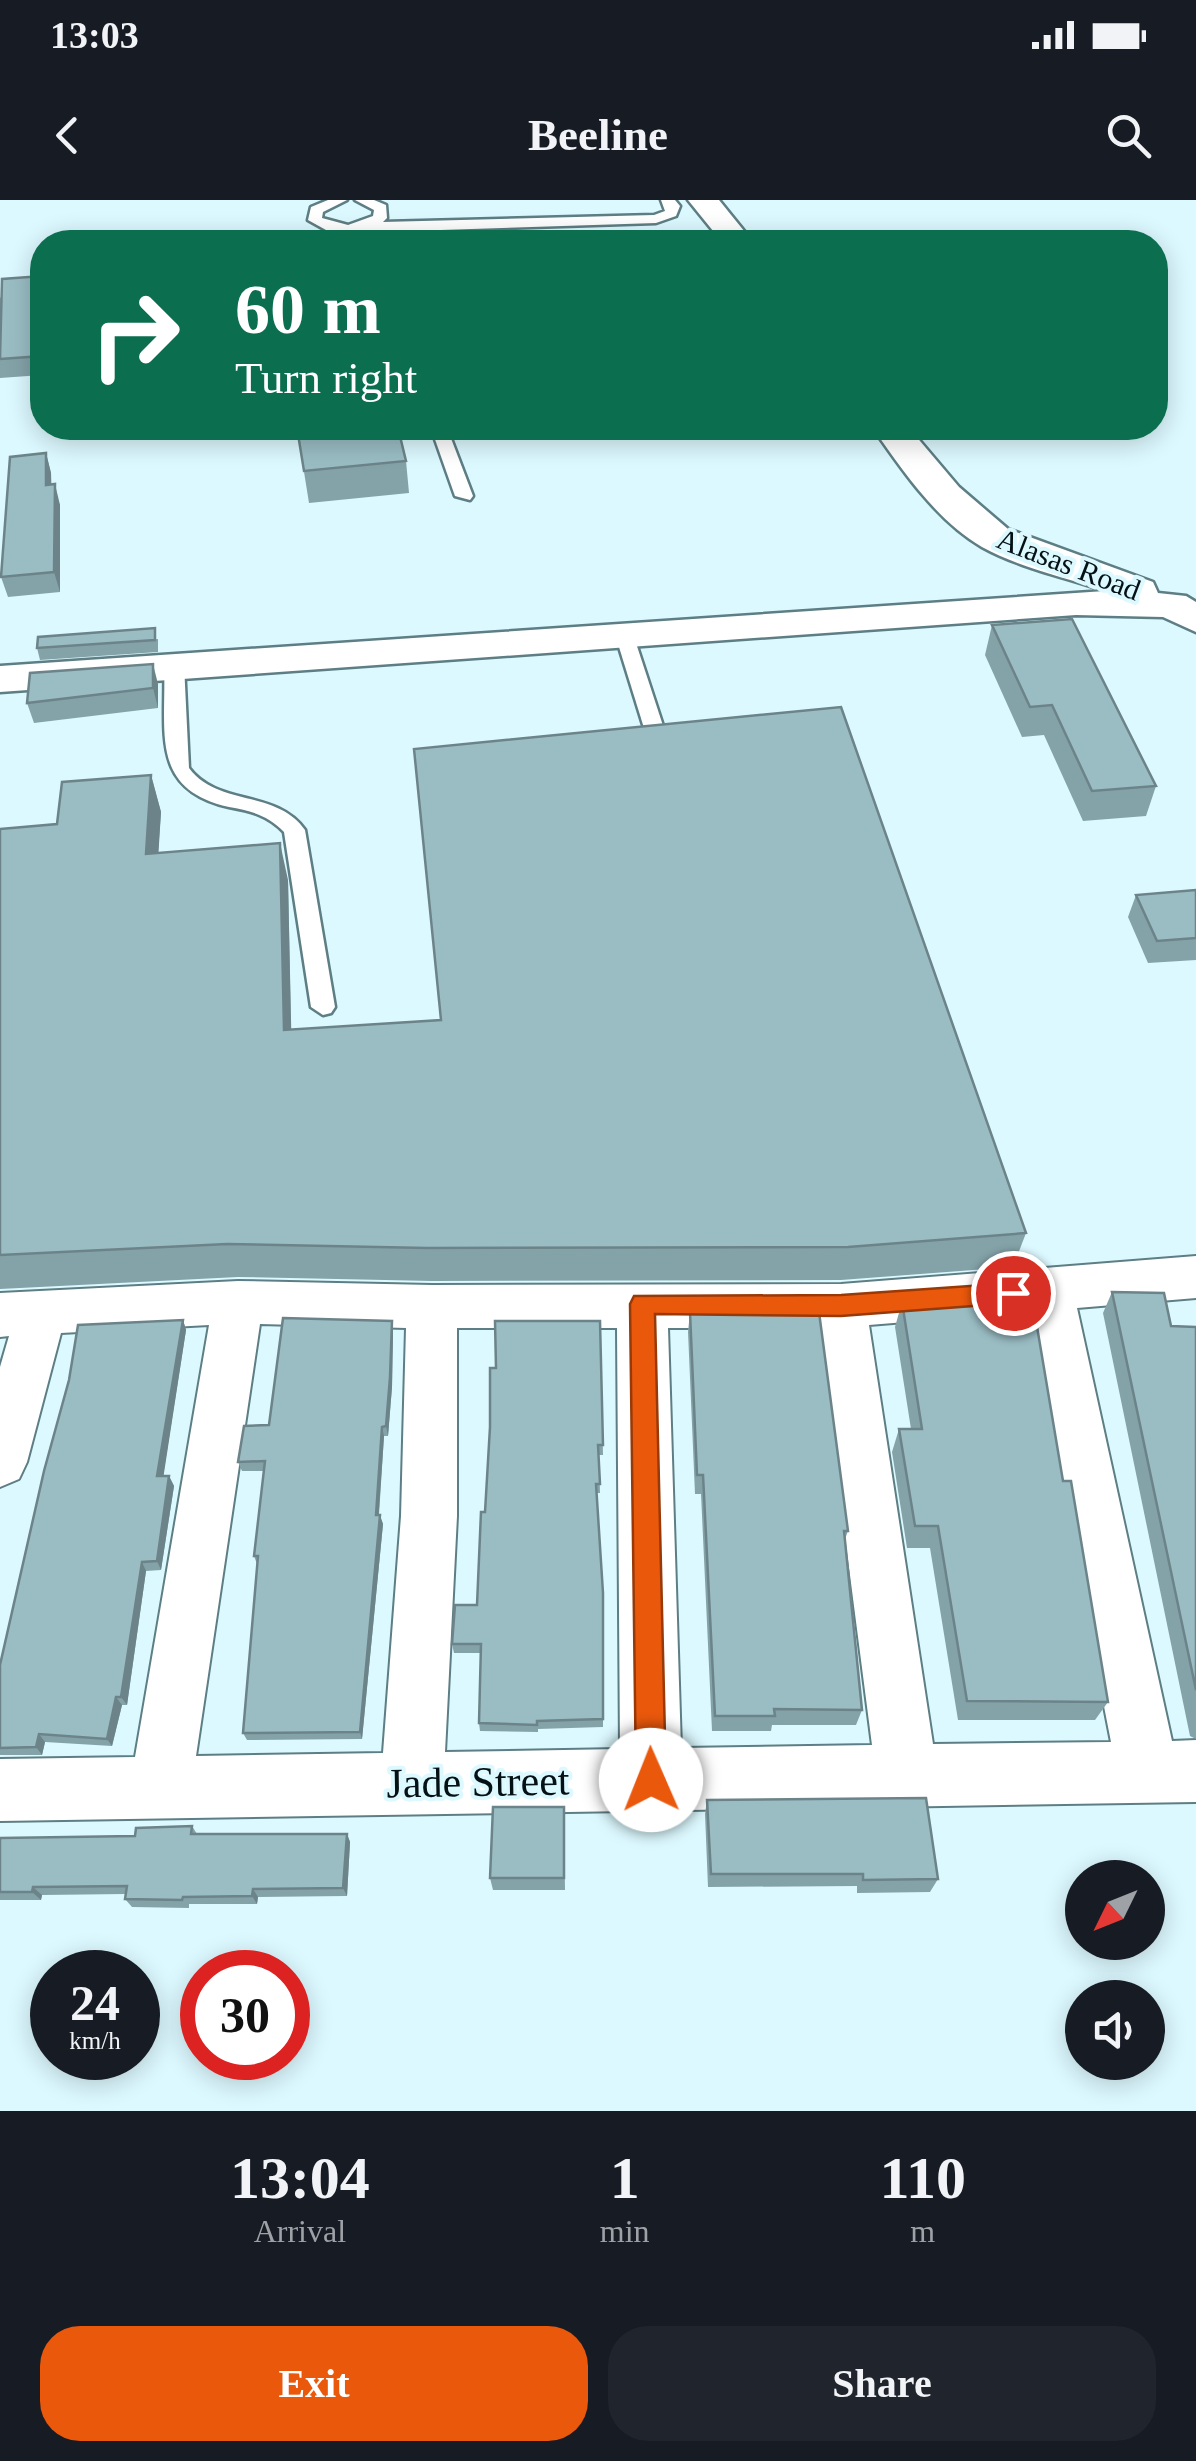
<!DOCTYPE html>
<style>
body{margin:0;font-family:Georgia,serif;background:#20242c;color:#f1f3f6;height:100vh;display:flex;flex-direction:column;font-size:38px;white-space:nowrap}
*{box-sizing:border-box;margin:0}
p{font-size:32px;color:#9ea1a6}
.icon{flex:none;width:55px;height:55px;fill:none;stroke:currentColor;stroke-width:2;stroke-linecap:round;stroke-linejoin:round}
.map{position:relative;height:1911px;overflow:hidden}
.drawer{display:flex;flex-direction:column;background:#171b24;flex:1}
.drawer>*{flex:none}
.top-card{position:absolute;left:30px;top:30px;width:1138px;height:210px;border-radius:40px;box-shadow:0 5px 25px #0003;background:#0b6e4f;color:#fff;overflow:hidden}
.needle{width:65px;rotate:227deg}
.tools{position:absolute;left:1065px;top:1660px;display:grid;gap:20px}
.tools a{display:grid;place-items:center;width:100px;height:100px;border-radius:50%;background:#171b24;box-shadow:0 5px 25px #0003;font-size:50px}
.speed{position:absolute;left:30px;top:1750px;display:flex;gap:20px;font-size:50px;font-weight:700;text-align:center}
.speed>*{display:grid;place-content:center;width:130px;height:130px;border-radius:50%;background:#171b24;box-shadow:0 5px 25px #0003;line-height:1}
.speed small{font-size:25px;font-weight:400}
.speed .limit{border:15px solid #d22;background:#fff;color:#111}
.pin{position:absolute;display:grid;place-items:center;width:85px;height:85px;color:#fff;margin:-42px;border:5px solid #fff;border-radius:50%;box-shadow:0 2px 10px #0007}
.me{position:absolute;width:110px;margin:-55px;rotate:359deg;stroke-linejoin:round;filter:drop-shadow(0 0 8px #0008)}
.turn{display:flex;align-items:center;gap:35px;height:210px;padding:0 40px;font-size:45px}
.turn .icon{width:130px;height:130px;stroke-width:2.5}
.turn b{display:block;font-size:70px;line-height:85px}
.eta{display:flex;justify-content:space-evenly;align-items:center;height:170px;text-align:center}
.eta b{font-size:60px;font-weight:700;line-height:70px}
.action{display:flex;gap:20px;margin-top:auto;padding:20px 40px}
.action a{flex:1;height:115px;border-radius:40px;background:#ea580c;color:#fff;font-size:40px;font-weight:700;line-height:115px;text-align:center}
.action a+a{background:#20242c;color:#f1f3f6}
.status{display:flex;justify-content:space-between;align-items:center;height:70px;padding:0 50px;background:#171b24;direction:ltr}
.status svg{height:28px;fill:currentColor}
header{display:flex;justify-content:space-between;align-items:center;height:130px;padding:0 40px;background:#171b24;font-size:45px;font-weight:700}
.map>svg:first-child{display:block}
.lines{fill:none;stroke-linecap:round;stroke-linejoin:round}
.service-casing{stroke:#5d7e84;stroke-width:5}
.minor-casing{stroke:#5d7e84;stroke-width:4}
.tertiary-casing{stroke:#5d7e84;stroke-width:5}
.service{fill:#fff;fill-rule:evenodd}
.minor{fill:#fff;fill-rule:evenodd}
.tertiary{fill:#fff;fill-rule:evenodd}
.wall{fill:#84a3a9}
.shaded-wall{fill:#6c8489}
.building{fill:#9abdc4;stroke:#6c8489;stroke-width:2.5}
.route{fill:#ea580c;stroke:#983908;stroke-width:2.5}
.labels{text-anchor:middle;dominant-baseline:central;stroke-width:8;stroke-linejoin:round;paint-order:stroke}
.far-street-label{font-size:30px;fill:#051114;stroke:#dcf9ff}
.near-street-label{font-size:42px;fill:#051114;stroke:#dcf9ff}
</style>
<div class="status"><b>13:03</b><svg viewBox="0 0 49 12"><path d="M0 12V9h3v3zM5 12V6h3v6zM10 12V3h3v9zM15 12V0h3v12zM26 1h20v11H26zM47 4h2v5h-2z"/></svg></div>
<header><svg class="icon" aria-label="back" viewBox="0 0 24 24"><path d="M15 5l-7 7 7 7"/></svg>Beeline<svg class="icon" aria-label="search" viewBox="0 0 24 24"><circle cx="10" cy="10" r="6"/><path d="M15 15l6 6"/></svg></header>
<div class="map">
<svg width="1196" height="1911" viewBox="0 0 1196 1911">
<rect width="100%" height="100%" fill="#dcf9ff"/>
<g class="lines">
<g class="service-casing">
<g id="service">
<path d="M 328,0 L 347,0 L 323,12 L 322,18 L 348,25 L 373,16 L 374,10 L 355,0 L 374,0 L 386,5 L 387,18 L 383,22 L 654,15 L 665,11 L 661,0 L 675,0 L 680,6 L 676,16 L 656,23 L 348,33 L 326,30 L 308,20 L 311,7 Z"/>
<path d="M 431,228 L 447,228 L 473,296 L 470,300 L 455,296 Z"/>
<path d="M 624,428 L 633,434 L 668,541 L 665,545 L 651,545 L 648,541 L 615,434 Z"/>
<path d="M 174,458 L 184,464 L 189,568 C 218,607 276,589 305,630 L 335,807 L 331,813 L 323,815 L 311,807 L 284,632 C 268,615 251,611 229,607 C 148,589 167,530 164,464 Z"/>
</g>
</g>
<g class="minor-casing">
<path id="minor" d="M 1196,1056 L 1196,1098 L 1077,1108 L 1172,1541 L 1196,1540 L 1196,1602 L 0,1621 L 0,1559 L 135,1557 L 209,1125 L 61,1133 L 27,1262 L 19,1279 L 0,1287 L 0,1167 L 9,1136 L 0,1137 L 0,1093 L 238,1081 L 432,1085 L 841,1084 ZM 1027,1112 L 1111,1542 L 933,1544 L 869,1125 ZM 260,1124 L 406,1128 L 401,1316 L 383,1553 L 196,1556 ZM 457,1128 L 617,1128 L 620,1549 L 445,1552 L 457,1316 ZM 668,1128 L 818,1128 L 872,1545 L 681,1548 Z"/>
</g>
<g class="tertiary-casing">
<g id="tertiary">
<path d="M 688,0 L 719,0 L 753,42 L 722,42 Z"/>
<path d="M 873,228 L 909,228 L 959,287 L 1008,329 L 1153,382 L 1158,393 L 1186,396 L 1196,402 L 1196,432 L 1163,417 L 1076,415 L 0,492 L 0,466 L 1105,391 C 1065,377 1020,368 982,347 C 937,321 902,270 873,228 Z"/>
</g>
</g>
<use href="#service" class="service"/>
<use href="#minor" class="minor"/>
<use href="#tertiary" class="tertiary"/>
</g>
<g class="wall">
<path d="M 42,76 L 42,175 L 0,178 L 0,98 Z"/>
<path d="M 297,228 L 406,261 L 409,293 L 309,303 Z"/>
<path d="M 46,253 L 51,273 L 51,285 L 60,305 L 60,392 L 8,397 L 1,377 Z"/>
<path d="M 992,425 L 1156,586 L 1146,616 L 1083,621 L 1044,535 L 1022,537 L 985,455 Z"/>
<path d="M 158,439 L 158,452 L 40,460 L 37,448 Z"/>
<path d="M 158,484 L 158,508 L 34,523 L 27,503 Z"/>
<path d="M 151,575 L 161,612 L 158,653 L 288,680 L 291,829 L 1026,1033 L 1013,1067 L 841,1080 L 432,1081 L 238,1077 L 0,1089 L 0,629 L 57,624 Z"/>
<path d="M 1196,690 L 1196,760 L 1148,763 L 1128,717 L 1136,695 Z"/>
<path d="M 1112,1092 L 1171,1126 L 1196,1127 L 1196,1539 L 1190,1536 L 1103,1113 Z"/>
<path d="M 902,1102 L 1063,1281 L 1108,1502 L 1095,1520 L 958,1520 L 930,1348 L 907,1348 L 892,1252 L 899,1229 L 911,1229 L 895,1127 Z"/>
<path d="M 690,1112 L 848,1331 L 845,1339 L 862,1510 L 856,1525 L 772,1525 L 771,1531 L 712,1531 L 701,1294 L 695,1294 L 688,1132 Z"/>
<path d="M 183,1120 L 186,1130 L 163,1276 L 169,1276 L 174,1286 L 161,1370 L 146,1371 L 127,1505 L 122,1505 L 112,1546 L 45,1542 L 42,1555 L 0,1555 L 0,1465 Z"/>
<path d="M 600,1121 L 603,1255 L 599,1255 L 600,1293 L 597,1293 L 603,1393 L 603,1527 L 538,1529 L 538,1532 L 480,1531 L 479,1523 L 481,1453 L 454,1453 L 452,1444 L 477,1405 L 485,1312 Z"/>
<path d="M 393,1131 L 392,1187 L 388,1236 L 384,1236 L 379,1315 L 383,1324 L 362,1539 L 247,1540 L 243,1533 L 257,1364 L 254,1356 L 264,1271 L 242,1271 L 238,1262 L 269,1225 Z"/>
<path d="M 707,1600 L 938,1679 L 930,1692 L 857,1693 L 857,1686 L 708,1687 L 705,1614 Z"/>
<path d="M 564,1620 L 565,1690 L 493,1690 L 490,1678 Z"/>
<path d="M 192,1626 L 197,1634 L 347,1634 L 350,1642 L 347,1696 L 258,1697 L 257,1704 L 189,1704 L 189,1708 L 132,1707 L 125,1699 L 126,1694 L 42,1695 L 41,1700 L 0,1700 L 0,1638 L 135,1636 Z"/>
</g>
<g class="shaded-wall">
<path d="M 46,253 L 51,273 L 52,305 L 46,285 Z"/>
<path d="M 55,284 L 60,305 L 60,392 L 54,372 Z"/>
<path d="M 153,464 L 158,484 L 158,508 L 153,488 Z"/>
<path d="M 151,575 L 161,612 L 156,691 L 146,654 Z"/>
<path d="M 280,643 L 288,680 L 292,865 L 284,830 Z"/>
<path d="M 183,1120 L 186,1130 L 162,1286 L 157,1276 Z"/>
<path d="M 392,1121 L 393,1131 L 392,1187 L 388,1236 L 386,1226 Z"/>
<path d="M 382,1227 L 384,1236 L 378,1324 L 376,1315 Z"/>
<path d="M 169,1276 L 174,1286 L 161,1370 L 157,1361 Z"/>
<path d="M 380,1315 L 383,1324 L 362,1539 L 360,1532 Z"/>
<path d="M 142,1362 L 146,1371 L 127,1505 L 121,1497 Z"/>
<path d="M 116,1497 L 122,1505 L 112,1546 L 107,1539 Z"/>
<path d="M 39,1534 L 45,1542 L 42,1555 L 36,1547 Z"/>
<path d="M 347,1634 L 350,1642 L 347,1696 L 343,1688 Z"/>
<path d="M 33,1687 L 42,1695 L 41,1700 L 32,1692 Z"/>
<path d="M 253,1689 L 258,1697 L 257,1704 L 252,1696 Z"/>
</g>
<g class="building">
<path d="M 42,76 L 42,156 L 0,159 L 2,79 Z"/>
<path d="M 297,228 L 398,228 L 406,261 L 304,271 Z"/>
<path d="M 46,253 L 46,285 L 55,284 L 54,372 L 1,377 L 10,257 Z"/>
<path d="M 1072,419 L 1156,586 L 1092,591 L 1052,505 L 1030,507 L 992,425 Z"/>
<path d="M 155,428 L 155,440 L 37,448 L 38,437 Z"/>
<path d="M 153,464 L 153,488 L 27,503 L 30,473 Z"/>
<path d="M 841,507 L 1026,1033 L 848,1047 L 427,1048 L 227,1044 L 0,1055 L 0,629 L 57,624 L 62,582 L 151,575 L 146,654 L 280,643 L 284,830 L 441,820 L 414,549 Z"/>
<path d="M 1196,690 L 1196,738 L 1157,741 L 1136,695 Z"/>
<path d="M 1031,1091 L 1063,1281 L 1071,1281 L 1108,1502 L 967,1501 L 938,1326 L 915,1326 L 899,1229 L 922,1229 L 902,1102 Z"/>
<path d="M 1112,1092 L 1164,1093 L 1171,1126 L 1196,1127 L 1196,1490 Z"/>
<path d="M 690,1112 L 819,1112 L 848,1331 L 844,1331 L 862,1510 L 774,1509 L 775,1516 L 715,1516 L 703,1275 L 697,1275 Z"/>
<path d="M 283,1118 L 392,1121 L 390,1177 L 386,1226 L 382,1227 L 376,1315 L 380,1315 L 360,1532 L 243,1533 L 258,1356 L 254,1356 L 265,1261 L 238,1262 L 244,1226 L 269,1225 Z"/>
<path d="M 183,1120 L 157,1276 L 169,1276 L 157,1361 L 142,1362 L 121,1497 L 116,1497 L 107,1539 L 39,1534 L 36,1547 L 0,1548 L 0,1465 L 44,1271 L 69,1180 L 78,1125 Z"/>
<path d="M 495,1121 L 600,1121 L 603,1245 L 598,1245 L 600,1284 L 596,1284 L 603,1393 L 603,1519 L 537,1521 L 537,1525 L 479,1523 L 481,1444 L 452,1444 L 455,1405 L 477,1405 L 481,1312 L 485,1312 L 490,1227 L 490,1168 L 496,1168 Z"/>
<path d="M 926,1598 L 938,1679 L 863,1680 L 863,1674 L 711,1674 L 707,1600 Z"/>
<path d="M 493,1607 L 564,1607 L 564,1678 L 490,1678 Z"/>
<path d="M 192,1626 L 191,1634 L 347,1634 L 343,1688 L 253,1689 L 252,1696 L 183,1697 L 182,1700 L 125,1699 L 127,1686 L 33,1687 L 32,1692 L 0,1692 L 0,1638 L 135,1636 L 136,1628 Z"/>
</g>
<path class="route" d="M 1013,1083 L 1022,1086 L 1025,1093 L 1022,1100 L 1013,1103 L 841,1116 L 655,1114 L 666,1580 L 661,1590 L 651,1594 L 640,1590 L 636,1580 L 630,1104 L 634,1096 L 841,1095 Z"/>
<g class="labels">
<g class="far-street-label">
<text transform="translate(1069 364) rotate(21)">Alasas Road</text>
</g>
<g class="near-street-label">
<text transform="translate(478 1582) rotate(-1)">Jade Street</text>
</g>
</g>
</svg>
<div class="tools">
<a><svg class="needle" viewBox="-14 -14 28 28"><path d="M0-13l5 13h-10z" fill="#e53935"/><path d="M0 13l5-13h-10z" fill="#9ea1a6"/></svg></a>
<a><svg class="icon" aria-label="sound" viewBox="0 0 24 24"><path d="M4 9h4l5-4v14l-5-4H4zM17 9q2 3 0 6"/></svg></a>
</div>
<div class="speed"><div>24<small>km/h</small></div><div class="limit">30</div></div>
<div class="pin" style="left:1013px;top:1093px;background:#d93025"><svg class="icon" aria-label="arrive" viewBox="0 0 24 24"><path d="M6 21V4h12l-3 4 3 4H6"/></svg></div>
<svg class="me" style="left:651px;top:1580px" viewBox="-20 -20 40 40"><circle r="19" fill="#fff"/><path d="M0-13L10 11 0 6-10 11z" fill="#ea580c"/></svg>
<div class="top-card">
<div class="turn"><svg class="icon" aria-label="right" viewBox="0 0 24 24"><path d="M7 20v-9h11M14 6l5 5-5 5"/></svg><div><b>60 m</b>Turn right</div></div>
</div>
</div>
<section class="drawer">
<div class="eta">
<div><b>13:04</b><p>Arrival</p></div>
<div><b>1</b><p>min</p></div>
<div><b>110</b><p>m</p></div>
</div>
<div class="action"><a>Exit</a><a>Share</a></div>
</section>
